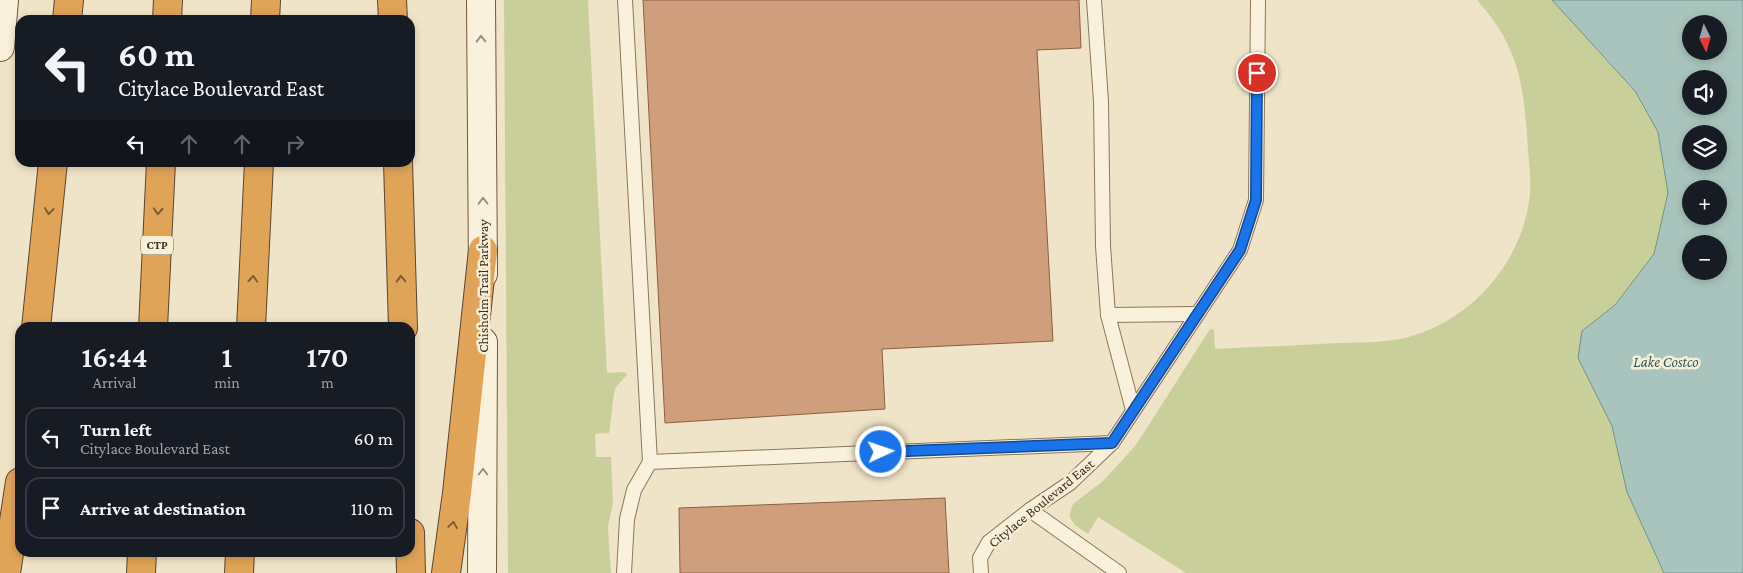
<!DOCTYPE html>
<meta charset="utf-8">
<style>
body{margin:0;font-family:"Crimson Pro",serif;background:#242831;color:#f1f3f6;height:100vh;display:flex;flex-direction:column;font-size:19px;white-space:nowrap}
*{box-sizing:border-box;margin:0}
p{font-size:16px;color:#9ea1a6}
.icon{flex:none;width:28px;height:28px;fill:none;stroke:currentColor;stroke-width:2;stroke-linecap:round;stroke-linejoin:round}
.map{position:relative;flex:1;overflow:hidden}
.panel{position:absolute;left:15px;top:322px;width:400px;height:235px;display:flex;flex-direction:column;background:#171b24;border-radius:15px;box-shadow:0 2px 8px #0003}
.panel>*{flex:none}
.top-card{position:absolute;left:15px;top:15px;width:400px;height:152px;border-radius:15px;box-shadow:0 2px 8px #0003;background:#171b24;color:#f1f3f6;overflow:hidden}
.needle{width:32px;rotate:175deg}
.buttons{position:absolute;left:1682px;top:15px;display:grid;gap:10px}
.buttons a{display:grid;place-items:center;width:45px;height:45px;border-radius:50%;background:#171b24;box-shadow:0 2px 8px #0003;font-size:25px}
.pin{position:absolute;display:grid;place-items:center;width:42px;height:42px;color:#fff;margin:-21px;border:2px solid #fff;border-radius:50%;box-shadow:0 1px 5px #0007}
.me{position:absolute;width:55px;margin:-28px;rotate:87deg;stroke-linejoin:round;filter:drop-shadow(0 0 4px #0008)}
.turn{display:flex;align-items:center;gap:18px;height:105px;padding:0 20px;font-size:22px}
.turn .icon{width:65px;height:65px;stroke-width:2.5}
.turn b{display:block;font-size:35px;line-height:42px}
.lanes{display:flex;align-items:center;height:48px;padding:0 20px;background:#0003;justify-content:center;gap:25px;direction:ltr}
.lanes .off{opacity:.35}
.eta{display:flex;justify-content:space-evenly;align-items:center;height:85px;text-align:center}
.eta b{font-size:30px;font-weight:600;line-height:35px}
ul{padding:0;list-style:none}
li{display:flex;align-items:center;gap:15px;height:62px;margin:0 10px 8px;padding:0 10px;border:2px solid #363941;border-radius:15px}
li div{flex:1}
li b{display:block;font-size:19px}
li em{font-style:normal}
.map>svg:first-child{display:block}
.green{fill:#c9cf9b}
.water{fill:#a9c4bc;stroke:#6f938a;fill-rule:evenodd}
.building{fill:#cf9f7d;stroke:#8d5f41}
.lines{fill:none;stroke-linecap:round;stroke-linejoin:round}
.lane-casing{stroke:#8d765c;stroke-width:16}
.secondary-casing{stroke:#6f573f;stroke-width:30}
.highway-casing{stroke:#5b4430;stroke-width:30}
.lane{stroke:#faf1dc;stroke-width:14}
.secondary{stroke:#faf1dc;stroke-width:28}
.highway{stroke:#e0a458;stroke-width:28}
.oneway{stroke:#9c907e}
.oneway2{stroke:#7e5d36}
.route-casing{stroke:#114b97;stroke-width:12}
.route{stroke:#1a73e8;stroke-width:9}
.labels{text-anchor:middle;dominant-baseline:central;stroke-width:5;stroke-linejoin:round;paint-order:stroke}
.shield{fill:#f7eed8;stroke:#756857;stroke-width:1}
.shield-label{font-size:12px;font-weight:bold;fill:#3d2e20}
.street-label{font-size:14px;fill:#3d2e20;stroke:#f7eed8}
.water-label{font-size:15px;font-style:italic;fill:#2f5d5a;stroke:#f7eed8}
</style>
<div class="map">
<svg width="1743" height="573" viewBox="0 0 1743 573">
<rect width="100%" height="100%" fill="#f0e4c8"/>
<g class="green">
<path d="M 504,0 L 588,0 L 607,373 L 625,372 L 627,375 L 616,387 L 614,393 L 609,433 L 595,434 L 596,457 L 611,457 L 613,503 L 608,527 L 611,573 L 508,573 Z"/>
<path d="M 1477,0 L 1552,0 L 1635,91 L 1658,132 L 1668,193 L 1654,254 L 1615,305 L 1582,331 L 1578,358 L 1612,426 L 1627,492 L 1664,573 L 1186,573 L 1098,517 L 1088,534 L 1075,525 L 1070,518 L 1070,513 L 1073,504 L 1103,481 L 1136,445 L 1210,329 L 1214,330 L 1215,349 C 1257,347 1299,345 1340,343 C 1363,342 1386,343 1408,337 C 1473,320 1525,259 1530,192 C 1531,178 1529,164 1528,150 C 1524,88 1521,49 1477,0 Z"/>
</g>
<path class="water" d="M 1552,0 L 1743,0 L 1743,573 L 1664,573 L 1627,492 L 1612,426 L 1578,358 L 1582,331 L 1615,305 L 1654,254 L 1668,193 L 1658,132 L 1635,91 ZM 1691,24 L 1719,24 L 1719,51 L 1691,51 ZM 1691,79 L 1719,79 L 1719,106 L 1691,106 ZM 1691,134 L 1719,134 L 1719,161 L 1691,161 ZM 1691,189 L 1719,189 L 1719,216 L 1691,216 ZM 1691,244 L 1719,244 L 1719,271 L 1691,271 Z"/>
<g class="building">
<path d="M 643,0 L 1079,0 L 1081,48 L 1037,50 L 1053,341 L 882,349 L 885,409 L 665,423 Z"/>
<path d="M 945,498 L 949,573 L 680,573 L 679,508 Z"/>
</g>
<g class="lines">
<g class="lane-casing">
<g id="lane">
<path d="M 625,0 L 650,462"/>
<path d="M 1094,0 L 1101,101 L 1103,246 L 1108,315 L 1197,314"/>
<path d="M 1108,315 L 1133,410"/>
<path d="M 1030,510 L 1119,573"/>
<path d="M 624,573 L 627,519 L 634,490 L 650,462 L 1112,443"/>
<path d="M 981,573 L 980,558 L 989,542 L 1030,510 L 1070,483 L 1112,443 L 1240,250 L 1256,200 L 1258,0"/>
</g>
</g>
<g class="secondary-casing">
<g id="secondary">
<path d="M 481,0 L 483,274"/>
<path d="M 0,47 L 4,0"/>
<path d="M 482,573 L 483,342"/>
</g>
</g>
<g class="highway-casing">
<g id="highway">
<path d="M 392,0 L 393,20"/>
<path d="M 67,20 L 69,0"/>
<path d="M 167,20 L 168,0"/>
<path d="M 265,20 L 266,0"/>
<path d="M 398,162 L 403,328"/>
<path d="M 36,328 L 53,162"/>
<path d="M 153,328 L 161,162"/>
<path d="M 251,328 L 259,162"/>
<path d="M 410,533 L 411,573"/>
<path d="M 6,573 L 20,482"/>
<path d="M 141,573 L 142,552"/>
<path d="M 239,573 L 240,552"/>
<path d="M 446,573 L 457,493 L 483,250"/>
</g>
</g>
<use href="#lane" class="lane"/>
<use href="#secondary" class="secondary"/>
<use href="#highway" class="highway"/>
</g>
<defs><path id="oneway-chevron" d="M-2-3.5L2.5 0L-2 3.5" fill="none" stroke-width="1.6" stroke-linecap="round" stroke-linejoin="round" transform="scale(1.25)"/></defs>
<g class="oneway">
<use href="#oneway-chevron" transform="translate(481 39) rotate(-91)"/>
<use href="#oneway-chevron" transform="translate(483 201) rotate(-91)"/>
<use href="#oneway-chevron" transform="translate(483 472) rotate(-90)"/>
</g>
<g class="oneway2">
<use href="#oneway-chevron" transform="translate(49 211) rotate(96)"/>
<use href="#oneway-chevron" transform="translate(158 211) rotate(93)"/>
<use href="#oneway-chevron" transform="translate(253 279) rotate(-87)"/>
<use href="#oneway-chevron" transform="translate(401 279) rotate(-92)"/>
<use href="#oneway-chevron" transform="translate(453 525) rotate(-82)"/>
</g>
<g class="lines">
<g class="route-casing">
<path id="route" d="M 881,452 L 1112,443 L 1240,250 L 1256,200 L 1257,73"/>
</g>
<use href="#route" class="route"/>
</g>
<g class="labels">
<rect class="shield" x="141" y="235.5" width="32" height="19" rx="4"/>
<g class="shield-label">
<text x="157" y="245">CTP</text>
</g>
<g class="street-label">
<text transform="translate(483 286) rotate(-90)">Chisholm Trail Parkway</text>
<text transform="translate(1041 503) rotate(-39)">Citylace Boulevard East</text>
</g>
<g class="water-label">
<text x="1666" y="362">Lake Costco</text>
</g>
</g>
</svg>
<div class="buttons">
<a><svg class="needle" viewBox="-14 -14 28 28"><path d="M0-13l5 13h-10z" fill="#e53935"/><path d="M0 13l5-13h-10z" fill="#9ea1a6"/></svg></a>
<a><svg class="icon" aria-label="sound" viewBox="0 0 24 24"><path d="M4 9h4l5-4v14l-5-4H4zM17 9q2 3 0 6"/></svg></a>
<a><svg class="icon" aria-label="layers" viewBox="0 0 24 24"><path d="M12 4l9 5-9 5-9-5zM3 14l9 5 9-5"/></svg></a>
<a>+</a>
<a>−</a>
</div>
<div class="pin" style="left:1257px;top:73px;background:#d93025"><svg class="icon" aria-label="arrive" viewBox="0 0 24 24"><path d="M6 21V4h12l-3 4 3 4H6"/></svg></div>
<svg class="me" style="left:881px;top:452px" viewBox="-20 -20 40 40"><circle r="17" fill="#1a73e8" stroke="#fff" stroke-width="3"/><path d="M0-11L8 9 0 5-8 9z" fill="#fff"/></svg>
<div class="top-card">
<div class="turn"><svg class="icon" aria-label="left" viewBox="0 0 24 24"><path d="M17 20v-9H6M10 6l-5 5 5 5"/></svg><div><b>60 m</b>Citylace Boulevard East</div></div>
<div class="lanes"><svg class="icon" aria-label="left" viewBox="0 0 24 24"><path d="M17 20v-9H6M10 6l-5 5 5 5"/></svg><svg class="icon off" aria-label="ahead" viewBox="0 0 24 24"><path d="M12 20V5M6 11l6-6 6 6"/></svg><svg class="icon off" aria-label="ahead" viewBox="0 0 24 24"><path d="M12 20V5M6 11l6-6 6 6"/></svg><svg class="icon off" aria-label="right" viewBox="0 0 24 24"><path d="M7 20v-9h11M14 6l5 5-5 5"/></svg></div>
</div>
<section class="panel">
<div class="eta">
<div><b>16:44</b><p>Arrival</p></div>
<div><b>1</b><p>min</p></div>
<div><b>170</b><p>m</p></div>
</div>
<ul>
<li><svg class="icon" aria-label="left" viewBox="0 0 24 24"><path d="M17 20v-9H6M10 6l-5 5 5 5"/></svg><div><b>Turn left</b><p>Citylace Boulevard East</p></div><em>60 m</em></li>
<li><svg class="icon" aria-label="arrive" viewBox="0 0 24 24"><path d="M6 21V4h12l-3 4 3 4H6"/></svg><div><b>Arrive at destination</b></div><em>110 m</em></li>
</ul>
</section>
</div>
